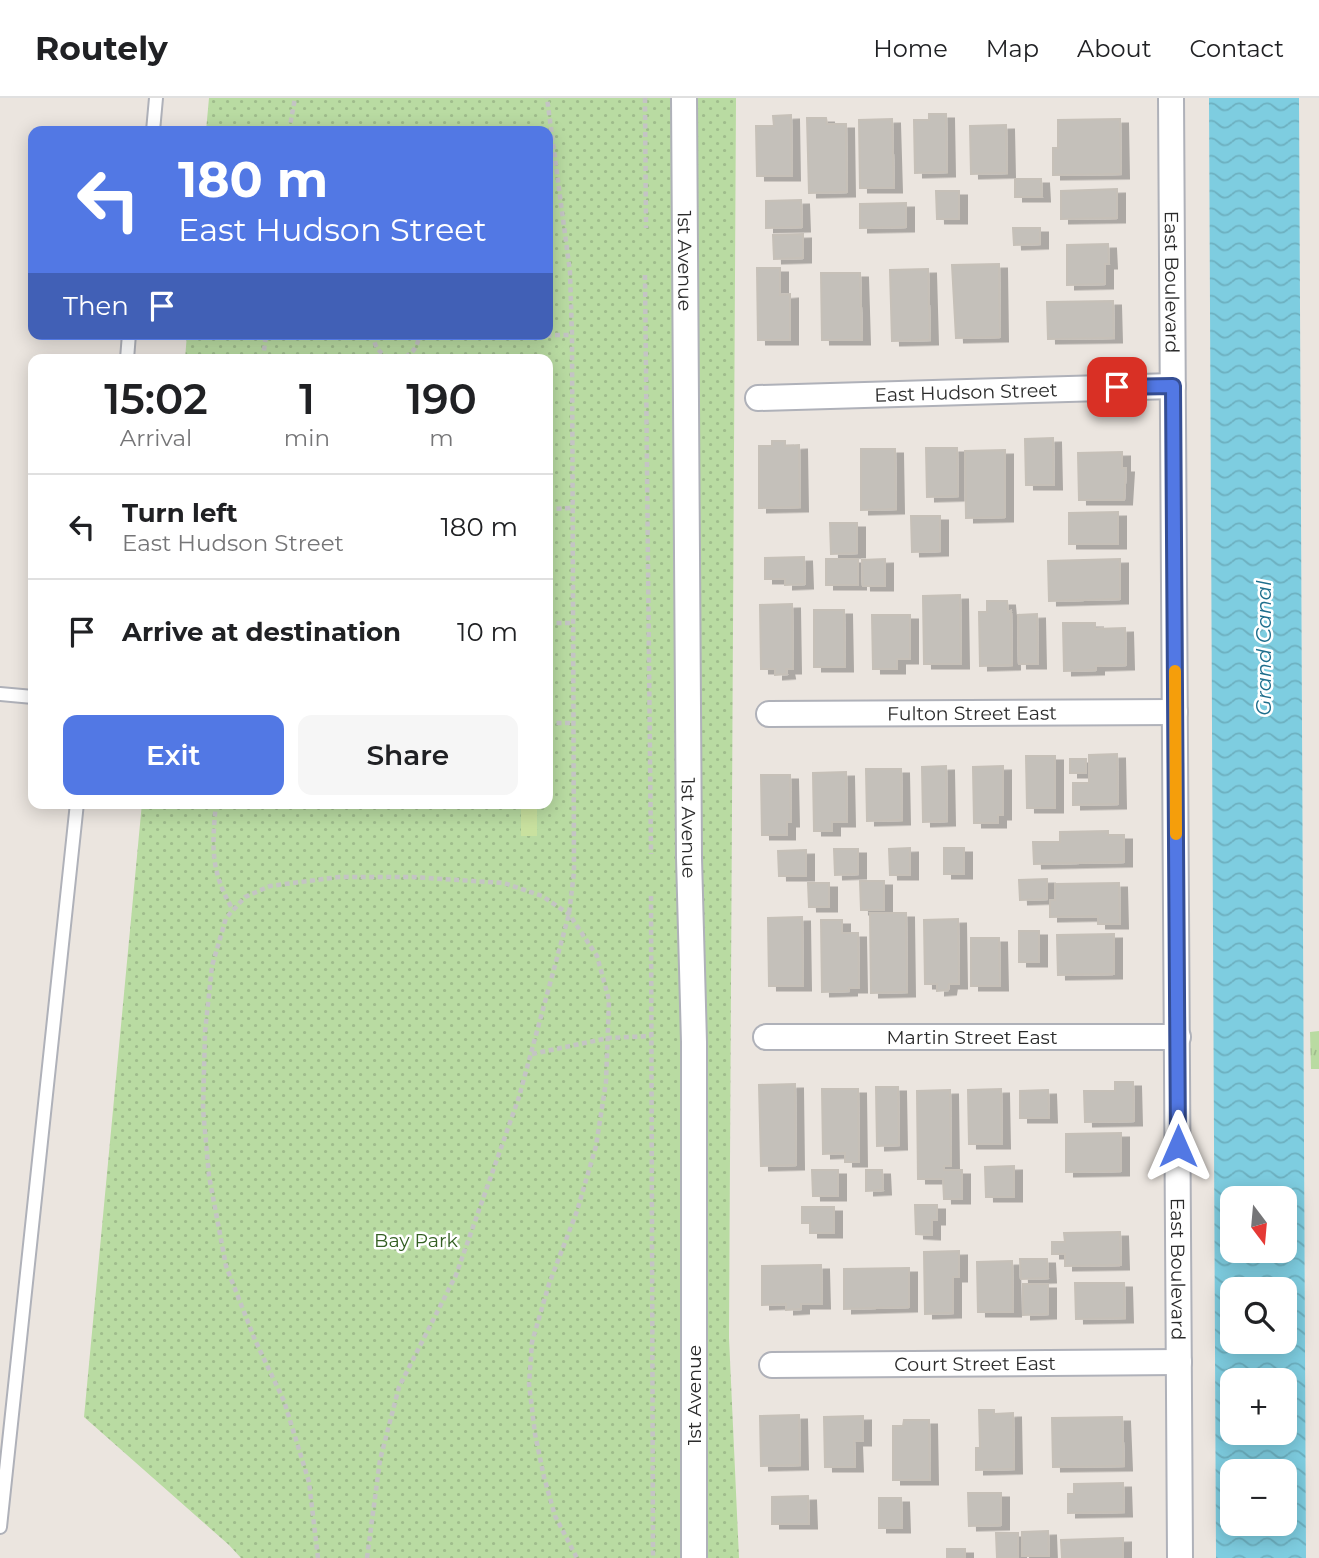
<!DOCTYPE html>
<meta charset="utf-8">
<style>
body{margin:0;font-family:Montserrat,sans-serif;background:#f6f6f6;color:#202124;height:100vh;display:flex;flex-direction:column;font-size:26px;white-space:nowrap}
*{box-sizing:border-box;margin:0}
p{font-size:23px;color:#757577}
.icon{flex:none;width:38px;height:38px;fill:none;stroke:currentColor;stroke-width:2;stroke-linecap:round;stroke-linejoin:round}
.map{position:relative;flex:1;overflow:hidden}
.sheet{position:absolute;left:28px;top:256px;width:525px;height:455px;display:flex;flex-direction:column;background:#fff;border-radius:14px;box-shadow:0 4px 18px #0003}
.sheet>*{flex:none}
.top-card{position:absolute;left:28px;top:28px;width:525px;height:214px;border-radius:14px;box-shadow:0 4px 18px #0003;background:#5278e4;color:#fff;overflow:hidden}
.needle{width:46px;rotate:164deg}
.controls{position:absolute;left:1220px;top:1088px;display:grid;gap:14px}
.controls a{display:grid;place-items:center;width:77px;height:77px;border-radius:14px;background:#fff;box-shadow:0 4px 18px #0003;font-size:35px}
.pin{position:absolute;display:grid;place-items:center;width:60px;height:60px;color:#fff;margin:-30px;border-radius:14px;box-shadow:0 4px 10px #0006}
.me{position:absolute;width:77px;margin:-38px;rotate:0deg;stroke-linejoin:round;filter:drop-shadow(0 0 5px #0008)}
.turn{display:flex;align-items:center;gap:24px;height:147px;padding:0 35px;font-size:32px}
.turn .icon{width:91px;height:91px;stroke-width:2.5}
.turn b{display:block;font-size:49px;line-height:60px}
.then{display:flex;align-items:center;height:66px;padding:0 35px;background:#0003;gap:14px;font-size:26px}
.eta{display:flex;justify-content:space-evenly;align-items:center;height:119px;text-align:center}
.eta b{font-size:42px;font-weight:600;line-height:49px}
.primary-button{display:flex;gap:14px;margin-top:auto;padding:14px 35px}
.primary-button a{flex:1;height:80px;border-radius:14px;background:#5278e4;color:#fff;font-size:28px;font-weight:600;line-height:80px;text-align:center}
.primary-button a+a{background:#f6f6f6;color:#202124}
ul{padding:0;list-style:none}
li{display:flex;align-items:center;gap:21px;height:105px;padding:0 35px;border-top:2px solid #e0e0e0}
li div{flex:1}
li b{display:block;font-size:26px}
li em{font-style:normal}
header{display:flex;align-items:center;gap:42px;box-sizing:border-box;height:98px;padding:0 35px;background:#fff;border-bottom:2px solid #e0e0e0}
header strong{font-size:33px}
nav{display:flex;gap:38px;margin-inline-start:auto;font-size:24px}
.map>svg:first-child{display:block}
.grass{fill:url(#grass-tufts)}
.park{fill:url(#park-dots)}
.pitch{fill:#c9e19f}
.water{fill:url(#water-waves);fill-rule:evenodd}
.building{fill:#c4c0ba;stroke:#c6c0b8;stroke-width:2;filter:url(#shadow)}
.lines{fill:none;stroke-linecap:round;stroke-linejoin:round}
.service-casing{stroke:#afb1b9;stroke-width:16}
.minor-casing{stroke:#afb1b9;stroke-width:28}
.path{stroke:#c4c4c4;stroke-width:4.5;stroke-dasharray:5 3.5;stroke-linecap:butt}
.service{stroke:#fff;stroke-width:12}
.minor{stroke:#fff;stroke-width:24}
.route-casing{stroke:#354e94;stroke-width:18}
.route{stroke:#5278e4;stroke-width:12}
.slow{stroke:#f59e0b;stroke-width:12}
.labels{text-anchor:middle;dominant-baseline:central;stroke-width:5;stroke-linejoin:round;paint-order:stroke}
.street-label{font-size:19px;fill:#2b2b2b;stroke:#fff}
.park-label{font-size:19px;fill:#345f23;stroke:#fff}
.water-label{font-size:21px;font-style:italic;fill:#1e6e8c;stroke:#fff}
</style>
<header>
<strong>Routely</strong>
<nav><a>Home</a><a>Map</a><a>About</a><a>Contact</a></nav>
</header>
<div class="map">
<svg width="1319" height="1460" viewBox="0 0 1319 1460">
<defs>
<pattern id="grass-tufts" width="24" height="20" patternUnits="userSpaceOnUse" patternTransform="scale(1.75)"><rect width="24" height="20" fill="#b9dba2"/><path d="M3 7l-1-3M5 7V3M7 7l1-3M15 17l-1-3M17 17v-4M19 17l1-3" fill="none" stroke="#9fbc8c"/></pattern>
<pattern id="park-dots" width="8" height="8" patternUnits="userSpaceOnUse" patternTransform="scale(1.75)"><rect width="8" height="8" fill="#b9dba2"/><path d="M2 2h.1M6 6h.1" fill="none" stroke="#9fbc8c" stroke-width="1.8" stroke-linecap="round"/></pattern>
<pattern id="water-waves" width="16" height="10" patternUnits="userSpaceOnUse" patternTransform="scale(1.75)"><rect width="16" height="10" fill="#7ecde0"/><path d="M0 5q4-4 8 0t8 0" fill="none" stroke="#6db0c0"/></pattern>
<filter id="shadow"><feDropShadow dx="8" dy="4.5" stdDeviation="0" flood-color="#0004"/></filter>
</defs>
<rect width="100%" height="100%" fill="#ebe5df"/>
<path class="grass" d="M 1319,933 L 1319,971 L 1311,971 L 1310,934 Z"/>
<path class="park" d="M 209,0 L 736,0 L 729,1240 L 739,1460 L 241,1460 L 229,1447 L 84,1319 L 142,705 L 548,705 L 548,261 L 185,261 L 187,236 L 548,236 L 548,33 L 206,33 Z"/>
<rect class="pitch" x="521" y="705" width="16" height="33"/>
<path class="water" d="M 1209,0 L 1299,0 L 1306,1460 L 1216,1460 ZM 1232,1101 L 1284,1101 L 1284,1153 L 1232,1153 ZM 1232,1192 L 1284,1192 L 1284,1244 L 1232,1244 ZM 1232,1283 L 1284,1283 L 1284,1335 L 1232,1335 ZM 1232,1374 L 1284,1374 L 1284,1426 L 1232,1426 Z"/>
<g class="building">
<path d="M 929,16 L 946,16 L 947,74 L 915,75 L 914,22 L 929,22 Z"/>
<path d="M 791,17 L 792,78 L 757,78 L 756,28 L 774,28 L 773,18 Z"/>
<path d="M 807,20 L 826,20 L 827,26 L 846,26 L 847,94 L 809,95 Z"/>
<path d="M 892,21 L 894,90 L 860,90 L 859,22 Z"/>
<path d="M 1120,21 L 1121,76 L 1053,77 L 1053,50 L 1058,50 L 1058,22 Z"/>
<path d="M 1006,27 L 1007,75 L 971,76 L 970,28 Z"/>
<path d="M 1015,81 L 1041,81 L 1042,99 L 1015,99 Z"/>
<path d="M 1117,91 L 1117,120 L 1061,121 L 1061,93 Z"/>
<path d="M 936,93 L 959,93 L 959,121 L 937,121 Z"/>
<path d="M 801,102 L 802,129 L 766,130 L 766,103 Z"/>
<path d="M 906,105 L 906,129 L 860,130 L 860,106 Z"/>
<path d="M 1013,130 L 1040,130 L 1040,146 L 1014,147 Z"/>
<path d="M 803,136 L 803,160 L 774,161 L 773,137 Z"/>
<path d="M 1108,146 L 1109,166 L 1105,166 L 1105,186 L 1067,187 L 1067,147 Z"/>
<path d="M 999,166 L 1000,239 L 956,240 L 952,167 Z"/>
<path d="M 757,170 L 780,170 L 780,197 L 790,196 L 790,242 L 758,242 Z"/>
<path d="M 928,171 L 930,242 L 892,243 L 890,172 Z"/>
<path d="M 821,175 L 860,175 L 862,242 L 822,242 Z"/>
<path d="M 1113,203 L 1114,240 L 1048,241 L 1047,204 Z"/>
<path d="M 1053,340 L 1054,387 L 1026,387 L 1025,341 Z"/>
<path d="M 772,343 L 785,343 L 785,348 L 799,347 L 800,409 L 759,410 L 759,348 L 772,348 Z"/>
<path d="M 926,350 L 957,350 L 958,398 L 927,399 Z"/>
<path d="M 861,351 L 895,351 L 896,411 L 861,412 Z"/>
<path d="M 1005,352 L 1005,419 L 966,420 L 965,353 Z"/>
<path d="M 1122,354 L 1122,370 L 1126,370 L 1124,402 L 1079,402 L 1078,355 Z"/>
<path d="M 1118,414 L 1118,446 L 1069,446 L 1069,415 Z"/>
<path d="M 911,418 L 940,418 L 940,453 L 912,454 Z"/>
<path d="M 830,425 L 857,425 L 857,455 L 831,456 Z"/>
<path d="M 804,459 L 805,486 L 785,487 L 785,481 L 765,481 L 765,460 Z"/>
<rect x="826" y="461" width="32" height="26"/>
<path d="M 885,461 L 885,488 L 863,488 L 862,462 Z"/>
<path d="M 1120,461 L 1120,501 L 1049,503 L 1048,463 Z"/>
<path d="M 960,497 L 961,566 L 924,566 L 923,498 Z"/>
<path d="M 987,503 L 1007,503 L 1008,514 L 1011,513 L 1012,567 L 980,568 L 979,514 L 987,514 Z"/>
<path d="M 792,506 L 793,571 L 786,571 L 787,576 L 775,577 L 775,571 L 761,571 L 760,507 Z"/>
<path d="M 814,512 L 844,512 L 845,569 L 814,569 Z"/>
<path d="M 1037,516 L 1038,566 L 1019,566 L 1018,517 Z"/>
<path d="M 872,517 L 910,517 L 910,561 L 897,561 L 897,571 L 873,571 Z"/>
<path d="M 1063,525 L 1095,525 L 1095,531 L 1125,530 L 1126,567 L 1096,568 L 1096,572 L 1064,573 Z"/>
<path d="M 1117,656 L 1118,706 L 1073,707 L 1073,685 L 1089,685 L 1089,657 Z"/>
<path d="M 1026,658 L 1055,658 L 1055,710 L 1027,710 Z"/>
<rect x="1070" y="661" width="16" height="14"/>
<path d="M 946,668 L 947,723 L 923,724 L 922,669 Z"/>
<path d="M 1003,668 L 1003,717 L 998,717 L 998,725 L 974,725 L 973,669 Z"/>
<path d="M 866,671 L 901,671 L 902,722 L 867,723 Z"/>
<path d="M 846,674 L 847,724 L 832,724 L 832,733 L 814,733 L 813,675 Z"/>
<path d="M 761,677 L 790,677 L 791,724 L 787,724 L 787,737 L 762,737 Z"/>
<path d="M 1108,733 L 1108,737 L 1124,737 L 1124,764 L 1034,766 L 1033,744 L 1060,744 L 1060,734 Z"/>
<path d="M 910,750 L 910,777 L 890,777 L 889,751 Z"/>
<rect x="944" y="750" width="20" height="26"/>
<path d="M 834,751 L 858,751 L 858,776 L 835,777 Z"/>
<path d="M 806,752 L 806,778 L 779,778 L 778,753 Z"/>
<path d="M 1047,781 L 1047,801 L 1020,802 L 1019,782 Z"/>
<path d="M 860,783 L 884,783 L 884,812 L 861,812 Z"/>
<path d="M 808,785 L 829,785 L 829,809 L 809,809 Z"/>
<path d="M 1119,785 L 1120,826 L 1098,826 L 1098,818 L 1050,819 L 1050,802 L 1055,802 L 1055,786 Z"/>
<path d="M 870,815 L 906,815 L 907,894 L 871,895 Z"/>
<path d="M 802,819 L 803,888 L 769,888 L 768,820 Z"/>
<path d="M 958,821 L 959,886 L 949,886 L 948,892 L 937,893 L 937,886 L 925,886 L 924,822 Z"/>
<path d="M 821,822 L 842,822 L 842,835 L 858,835 L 859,890 L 849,890 L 849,893 L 822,894 Z"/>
<rect x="1019" y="833" width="20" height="31"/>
<path d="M 1114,836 L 1114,876 L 1058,877 L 1057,837 Z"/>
<path d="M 971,840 L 999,840 L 1000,888 L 971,888 Z"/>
<path d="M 1115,984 L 1133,984 L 1134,1023 L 1085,1024 L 1084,993 L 1115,993 Z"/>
<path d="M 795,986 L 796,1067 L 761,1068 L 759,987 Z"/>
<path d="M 876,989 L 898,989 L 899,1047 L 877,1048 Z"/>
<path d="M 822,991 L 858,991 L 859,1064 L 845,1064 L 845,1055 L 823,1056 Z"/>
<path d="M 1001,991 L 1002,1046 L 969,1046 L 968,992 Z"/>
<path d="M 950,992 L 951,1068 L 944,1068 L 944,1072 L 962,1072 L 962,1101 L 944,1101 L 943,1081 L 918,1081 L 917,993 Z"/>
<path d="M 1048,992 L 1049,1020 L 1020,1020 L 1020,993 Z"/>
<path d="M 1121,1035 L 1121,1073 L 1066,1074 L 1066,1036 Z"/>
<path d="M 1014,1068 L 1014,1099 L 986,1099 L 985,1069 Z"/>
<path d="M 812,1072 L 838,1072 L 838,1098 L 813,1098 Z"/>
<path d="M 866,1072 L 882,1072 L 883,1092 L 866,1093 Z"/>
<path d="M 915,1107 L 937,1107 L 937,1122 L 932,1122 L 932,1137 L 916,1136 Z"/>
<path d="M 802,1109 L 834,1109 L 834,1135 L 810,1135 L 810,1125 L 802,1125 Z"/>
<path d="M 1120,1134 L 1121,1167 L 1065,1168 L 1065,1156 L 1052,1156 L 1052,1144 L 1065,1144 L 1064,1135 Z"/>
<path d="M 959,1153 L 959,1179 L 953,1179 L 953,1215 L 925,1216 L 924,1154 Z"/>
<path d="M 1020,1161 L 1047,1161 L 1048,1180 L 1021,1181 Z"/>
<path d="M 1012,1163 L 1013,1214 L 978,1214 L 977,1164 Z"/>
<path d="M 821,1167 L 822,1206 L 801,1206 L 801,1211 L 786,1212 L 786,1206 L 762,1207 L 762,1168 Z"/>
<path d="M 909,1170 L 909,1209 L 844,1211 L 844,1171 Z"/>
<path d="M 1075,1185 L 1124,1185 L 1125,1220 L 1076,1221 Z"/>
<path d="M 1023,1186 L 1048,1186 L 1048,1216 L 1023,1217 Z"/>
<path d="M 979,1312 L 994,1312 L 994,1316 L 1013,1315 L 1014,1371 L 976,1372 L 976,1350 L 980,1350 Z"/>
<path d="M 799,1317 L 800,1367 L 761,1368 L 760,1318 Z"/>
<path d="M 863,1318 L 863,1343 L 854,1343 L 855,1369 L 825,1369 L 824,1319 Z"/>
<path d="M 1122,1319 L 1124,1368 L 1053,1369 L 1052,1320 Z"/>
<path d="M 904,1322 L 929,1322 L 930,1382 L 893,1382 L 893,1328 L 903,1328 Z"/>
<path d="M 1123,1385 L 1124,1414 L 1068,1415 L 1068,1396 L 1074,1396 L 1074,1386 Z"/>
<path d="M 968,1395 L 1001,1395 L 1001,1427 L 969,1428 Z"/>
<path d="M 808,1398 L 809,1426 L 772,1426 L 772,1399 Z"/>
<path d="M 879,1400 L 901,1400 L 902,1430 L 879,1430 Z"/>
<path d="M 1048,1433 L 1049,1458 L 1022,1458 L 1022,1434 Z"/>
<path d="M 996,1435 L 1018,1435 L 1018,1460 L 997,1460 Z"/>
<path d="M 1123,1440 L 1123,1460 L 1062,1460 L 1061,1442 Z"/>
<rect x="947" y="1451" width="18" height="9"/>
</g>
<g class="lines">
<g class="service-casing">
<g id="service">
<path d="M 153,33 L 156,0"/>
<path d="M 127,261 L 129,236"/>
<path d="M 0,596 L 33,599"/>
<path d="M 0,1429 L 77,705"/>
</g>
</g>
<g class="minor-casing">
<g id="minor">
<path id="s1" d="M 684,0 L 689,760 L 694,944 L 694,1460"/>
<path id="s2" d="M 1171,0 L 1180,1460"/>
<path id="s3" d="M 758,300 L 1173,288"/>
<path id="s4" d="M 769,616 L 1175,614"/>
<path id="s5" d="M 766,939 L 1178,939"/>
<path id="s6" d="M 772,1267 L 1179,1264"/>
</g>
</g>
<g class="path">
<path d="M 645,0 L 646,130"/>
<path d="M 289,33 L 295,0"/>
<path d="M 645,177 L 651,756"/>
<path d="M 373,236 C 374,249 380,257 393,261"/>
<path d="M 419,238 L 572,237"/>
<path d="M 263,261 L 266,236"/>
<path d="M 397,261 C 411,259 418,250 419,237"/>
<path d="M 548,411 L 573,410"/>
<path d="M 548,525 L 573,525"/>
<path d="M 548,625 L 573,625"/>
<path d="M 216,705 C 212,749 210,773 233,812"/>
<path d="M 651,798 L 653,1460"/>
<path d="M 532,956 L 608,940 L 651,938"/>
<path d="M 318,1460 L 309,1384 L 284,1303 L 255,1242 L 226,1168 L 209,1078 L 203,1011 L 205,934 L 212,868 L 226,820 L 245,799 L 270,788 L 339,779 L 412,779 L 504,785 L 542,798 L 569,816 L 597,858 L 609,902 L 606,984 L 596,1048 L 577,1113 L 549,1186 L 532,1244 L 529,1286 L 535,1336 L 544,1379 L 555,1418 L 577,1460"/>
<path d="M 367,1460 L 380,1362 L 399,1289 L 456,1177 L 519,999 L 569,816 L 574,774 L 572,237 L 570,174 L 547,0"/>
</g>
<use href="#service" class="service"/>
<use href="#minor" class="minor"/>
</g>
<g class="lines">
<g class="route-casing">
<path id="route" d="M 1117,289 L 1173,288 L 1178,1048"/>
</g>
<use href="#route" class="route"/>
<path class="slow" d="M 1175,573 L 1176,736"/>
</g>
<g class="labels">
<g class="street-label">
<text stroke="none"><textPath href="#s1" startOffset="163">1st Avenue</textPath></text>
<text stroke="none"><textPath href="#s2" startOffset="184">East Boulevard</textPath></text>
<text stroke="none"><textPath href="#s3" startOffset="208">East Hudson Street</textPath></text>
<text stroke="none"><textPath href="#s4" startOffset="203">Fulton Street East</textPath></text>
<text stroke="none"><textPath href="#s1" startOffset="730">1st Avenue</textPath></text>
<text stroke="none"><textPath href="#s5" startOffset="206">Martin Street East</textPath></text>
<text stroke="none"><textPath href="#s2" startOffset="1171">East Boulevard</textPath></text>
<text stroke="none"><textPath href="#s6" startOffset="203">Court Street East</textPath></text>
<text transform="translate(694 1297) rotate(-90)">1st Avenue</text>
</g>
<g class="park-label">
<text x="416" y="1142">Bay Park</text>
</g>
<g class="water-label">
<text transform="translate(1263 550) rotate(-90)">Grand Canal</text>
</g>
</g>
</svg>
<div class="controls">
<a><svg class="needle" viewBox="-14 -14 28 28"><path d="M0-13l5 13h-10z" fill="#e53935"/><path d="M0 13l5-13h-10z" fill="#757577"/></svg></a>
<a><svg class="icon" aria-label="search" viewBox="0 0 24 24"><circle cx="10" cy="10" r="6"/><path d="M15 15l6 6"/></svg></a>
<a>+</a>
<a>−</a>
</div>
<div class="pin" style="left:1117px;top:289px;background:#d93025"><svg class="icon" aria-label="arrive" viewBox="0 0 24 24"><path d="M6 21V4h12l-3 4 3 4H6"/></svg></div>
<svg class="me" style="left:1178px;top:1048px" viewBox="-20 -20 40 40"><path d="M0-17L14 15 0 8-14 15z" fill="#5278e4" stroke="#fff" stroke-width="4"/></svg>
<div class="top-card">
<div class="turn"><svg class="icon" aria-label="left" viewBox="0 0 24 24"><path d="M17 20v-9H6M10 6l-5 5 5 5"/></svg><div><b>180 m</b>East Hudson Street</div></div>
<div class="then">Then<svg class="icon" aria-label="arrive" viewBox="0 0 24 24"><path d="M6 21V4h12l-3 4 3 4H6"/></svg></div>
</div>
<section class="sheet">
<div class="eta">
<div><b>15:02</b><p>Arrival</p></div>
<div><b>1</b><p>min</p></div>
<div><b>190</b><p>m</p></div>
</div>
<ul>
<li><svg class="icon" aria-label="left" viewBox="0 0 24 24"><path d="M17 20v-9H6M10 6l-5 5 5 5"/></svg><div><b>Turn left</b><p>East Hudson Street</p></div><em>180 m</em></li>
<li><svg class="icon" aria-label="arrive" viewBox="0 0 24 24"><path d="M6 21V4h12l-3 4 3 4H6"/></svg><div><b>Arrive at destination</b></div><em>10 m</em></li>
</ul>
<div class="primary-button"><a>Exit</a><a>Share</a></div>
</section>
</div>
